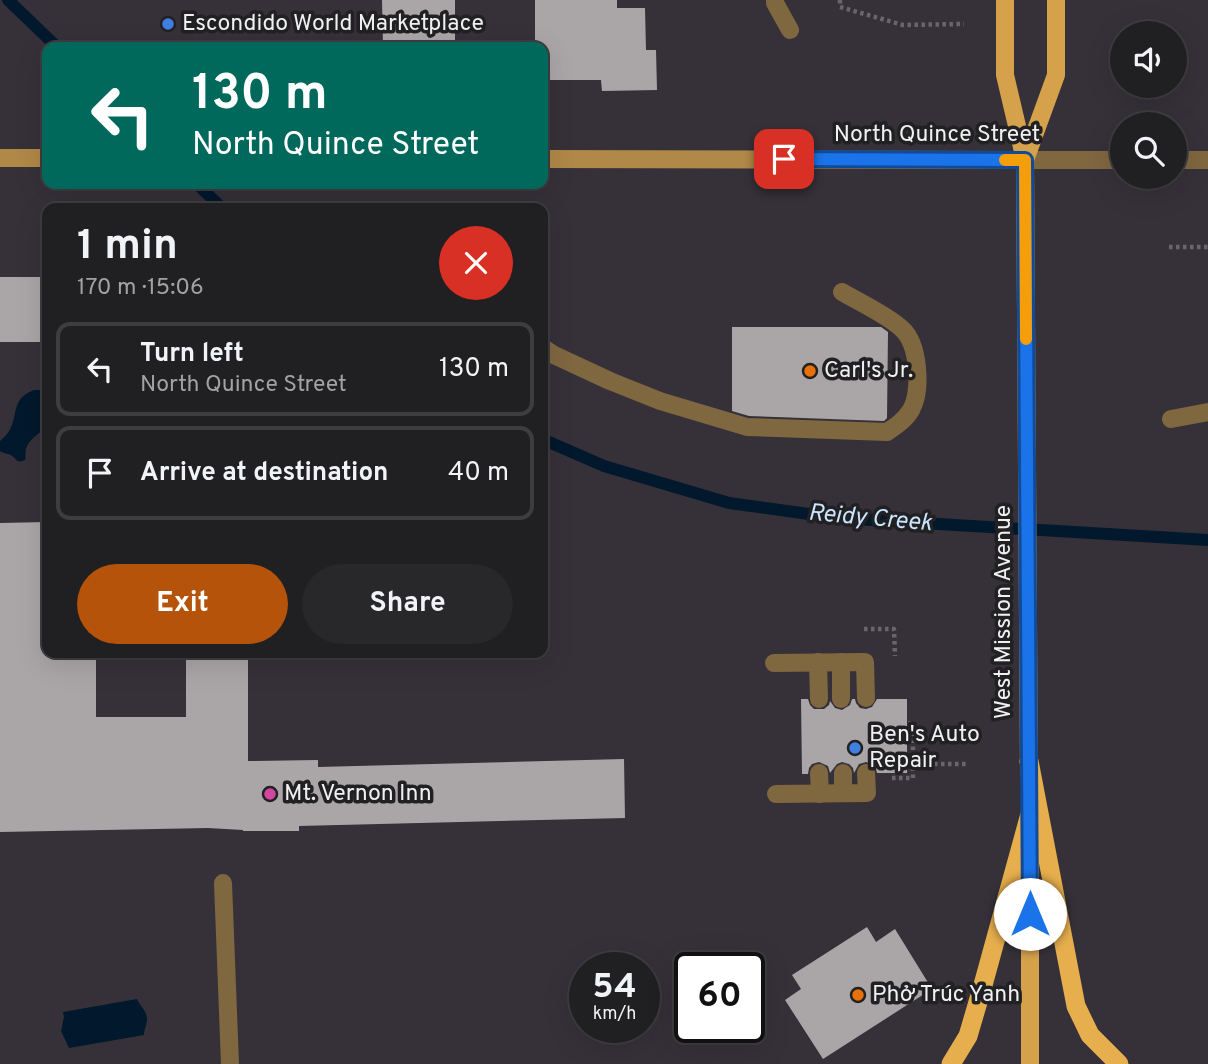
<!DOCTYPE html>
<meta charset="utf-8">
<style>
body{margin:0;font-family:Overpass,sans-serif;background:#28272a;color:#f1f3f6;height:100vh;display:flex;flex-direction:column;font-size:26px;white-space:nowrap}
*{box-sizing:border-box;margin:0}
p{font-size:23px;color:#a2a2a5}
.icon{flex:none;width:38px;height:38px;fill:none;stroke:currentColor;stroke-width:2;stroke-linecap:round;stroke-linejoin:round}
.map{position:relative;flex:1;overflow:hidden}
.sheet{position:absolute;left:42px;top:203px;width:506px;height:455px;display:flex;flex-direction:column;background:#201f21;border-radius:14px;box-shadow:0 7px 28px #0002,0 0 0 2px #3d3d3f}
.sheet>*{flex:none}
.hud{position:absolute;left:42px;top:42px;width:506px;height:147px;border-radius:14px;box-shadow:0 7px 28px #0002,0 0 0 2px #3d3d3f;background:#00695c;color:#fff;overflow:hidden}
.fabs{position:absolute;left:1110px;top:21px;display:grid;gap:14px}
.fabs a{display:grid;place-items:center;width:77px;height:77px;border-radius:50%;background:#201f21;box-shadow:0 7px 28px #0002,0 0 0 2px #3d3d3f;font-size:35px}
.speed{position:absolute;left:569px;top:952px;display:flex;gap:14px;font-size:35px;font-weight:700;text-align:center}
.speed>*{display:grid;place-content:center;width:91px;height:91px;border-radius:50%;background:#201f21;box-shadow:0 7px 28px #0002,0 0 0 2px #3d3d3f;line-height:1}
.speed small{font-size:18px;font-weight:400}
.speed .limit{border:4px solid #111;border-radius:10px;background:#fff;color:#111}
.pin{position:absolute;display:grid;place-items:center;width:60px;height:60px;color:#fff;margin:-30px;border-radius:14px;box-shadow:0 4px 10px #0006}
.me{position:absolute;width:77px;margin:-38px;rotate:0deg;stroke-linejoin:round;filter:drop-shadow(0 0 5px #0008)}
.turn{display:flex;align-items:center;gap:24px;height:147px;padding:0 35px;font-size:32px}
.turn .icon{width:91px;height:91px;stroke-width:2.5}
.turn b{display:block;font-size:49px;line-height:60px}
.round{display:grid;place-items:center;flex:none;width:74px;height:74px;border-radius:37px;background:#28272a}
.summary{display:flex;align-items:center;justify-content:space-between;height:119px;padding:0 35px}
h1{font-size:42px;font-weight:700;line-height:52px}
.action{display:flex;gap:14px;margin-top:auto;padding:14px 35px}
.action a{flex:1;height:80px;border-radius:42px;background:#b45309;color:#fff;font-size:28px;font-weight:700;line-height:80px;text-align:center}
.action a+a{background:#28272a;color:#f1f3f6}
ul{padding:0;list-style:none}
li{display:flex;align-items:center;gap:21px;height:94px;margin:0 14px 10px;padding:0 21px;border:4px solid #3d3d3f;border-radius:14px}
li div{flex:1}
li b{display:block;font-size:26px}
li em{font-style:normal}
.map>svg:first-child{display:block}
.built{fill:#363139;fill-rule:evenodd}
.water{fill:#02182c}
.lines{fill:none;stroke-linecap:round;stroke-linejoin:round}
.stream{stroke:#02182c;stroke-width:12}
.building{fill:#aaa6a7}
.path{stroke:#686669;stroke-width:4.5;stroke-dasharray:3.5 3.5;stroke-linecap:butt}
.service{stroke:#7f6740;stroke-width:18}
.tertiary{stroke:#7f6740;stroke-width:18}
.secondary{stroke:#b08847;stroke-width:18}
.primary{stroke:#d5a24b;stroke-width:18}
.trunk{stroke:#e6ae4c;stroke-width:19}
.route-casing{stroke:#114b97;stroke-width:18}
.route{stroke:#1a73e8;stroke-width:12}
.slow{stroke:#f59e0b;stroke-width:12}
.shop-dot{fill:#3f7fe0;stroke:#212022;stroke-width:2.5}
.food-dot{fill:#e8710a;stroke:#212022;stroke-width:2.5}
.hotel-dot{fill:#d1479c;stroke:#212022;stroke-width:2.5}
.labels{text-anchor:middle;dominant-baseline:central;stroke-width:7;stroke-linejoin:round;paint-order:stroke}
.poi-label{font-size:23px;fill:#f0eff1;stroke:#212022;text-anchor:start}
.street-label{font-size:23px;fill:#f0eff1;stroke:#212022}
.water-label{font-size:24px;font-style:italic;fill:#cae5fe;stroke:#212022}
</style>
<div class="map">
<svg width="1208" height="1064" viewBox="0 0 1208 1064">
<rect width="100%" height="100%" fill="#2b292c"/>
<path class="built" d="M 0,0 L 1208,0 L 1208,1064 L 0,1064 ZM 1122,33 L 1174,33 L 1174,86 L 1122,86 ZM 47,47 L 542,47 L 542,184 L 47,184 ZM 1122,124 L 1174,124 L 1174,177 L 1122,177 ZM 47,208 L 542,208 L 542,653 L 47,653 ZM 584,968 L 644,968 L 644,1027 L 584,1027 ZM 690,968 L 749,968 L 749,1027 L 690,1027 Z"/>
<g class="water">
<path d="M 34,390 L 40,390 L 47,393 L 47,428 C 40,432 28,440 26,449 C 25,453 26,457 25,460 C 16,464 17,459 11,455 C 7,453 4,454 0,451 L 0,441 C 24,422 5,401 34,390 Z"/>
<path d="M 137,999 C 140,1006 147,1011 147,1019 C 147,1025 144,1029 144,1035 L 69,1048 L 61,1031 L 64,1017 L 63,1012 Z"/>
</g>
<g class="lines">
<g class="stream">
<path d="M 8,0 L 57,47"/>
<path d="M 197,184 L 222,208"/>
<path d="M 542,439 L 604,466 L 729,503 L 838,518 L 1208,540"/>
</g>
</g>
<g class="building">
<path d="M 382,0 L 455,0 L 455,47 L 383,47 Z"/>
<path d="M 535,0 L 617,0 L 617,8 L 645,8 L 646,50 L 656,50 L 657,90 L 602,91 L 601,80 L 542,80 L 542,47 L 535,47 Z"/>
<rect x="0" y="277" width="47" height="65"/>
<path d="M 732,327 L 881,327 L 888,332 L 887,418 L 884,421 L 749,416 L 732,411 Z"/>
<path d="M 47,522 L 47,653 L 96,653 L 96,717 L 186,717 L 186,653 L 248,653 L 248,761 L 318,760 L 318,767 L 624,759 L 625,818 L 299,826 L 299,831 L 243,831 L 243,830 L 208,828 L 0,832 L 0,523 Z"/>
<path d="M 801,699 L 808,699 L 810,705 L 814,709 L 824,709 L 829,705 L 830,701 L 835,708 L 842,710 L 850,705 L 852,699 L 855,699 L 856,703 L 860,708 L 866,709 L 872,707 L 877,699 L 907,699 L 907,773 L 877,773 L 875,766 L 866,762 L 859,764 L 854,773 L 853,768 L 849,764 L 842,762 L 837,764 L 830,773 L 828,766 L 819,762 L 812,764 L 809,768 L 808,774 L 802,774 Z"/>
<path d="M 867,927 L 876,942 L 895,929 L 932,989 L 823,1059 L 785,1000 L 801,989 L 792,975 Z"/>
</g>
<g class="lines">
<g class="path">
<path d="M 840,0 L 840,7 L 903,25 L 964,24"/>
<path d="M 1169,247 L 1208,247"/>
<path d="M 864,629 L 894,629 L 895,656"/>
<path d="M 913,764 L 967,764"/>
<path d="M 892,778 L 913,778 L 913,724 L 908,723"/>
</g>
<g class="service">
<path d="M 775,0 L 775,3 L 790,30"/>
<path d="M 542,347 L 554,355 L 610,381 L 660,401 L 747,427 L 887,432 C 896,426 905,420 911,410 C 922,391 919,344 902,329 C 889,316 859,302 842,292"/>
<path d="M 1171,419 L 1208,412"/>
<path d="M 818,662 L 819,699"/>
<path d="M 841,662 L 841,699"/>
<path d="M 774,663 L 865,662 L 866,698"/>
<path d="M 819,773 L 820,794"/>
<path d="M 843,773 L 843,793"/>
<path d="M 776,794 L 867,793 L 866,773"/>
<path d="M 223,883 L 230,1064"/>
</g>
<g class="tertiary">
<path d="M 1025,160 L 1122,160"/>
<path d="M 1174,160 L 1208,160"/>
</g>
<g class="secondary">
<path d="M 0,158 L 47,158"/>
<path d="M 542,159 L 1025,160"/>
</g>
<g class="primary">
<path d="M 1005,0 L 1005,75 L 1025,160 L 1029,774"/>
<path d="M 1025,160 L 1056,75 L 1056,0"/>
<path d="M 1030,830 L 1030,1064"/>
</g>
<g class="trunk">
<path d="M 1029,761 L 1076,1006 L 1090,1035 L 1119,1064"/>
<path d="M 951,1064 L 968,1036 L 983,985 L 1030,814"/>
</g>
</g>
<g class="lines">
<g class="route-casing">
<path id="route" d="M 784,159 L 1025,160 L 1030,914"/>
</g>
<use href="#route" class="route"/>
<path class="slow" d="M 1005,160 L 1025,160 L 1026,339"/>
</g>
<g class="shop-dot">
<circle cx="168" cy="24" r="7"/>
<circle cx="855" cy="748" r="7"/>
</g>
<g class="food-dot">
<circle cx="810" cy="371" r="7"/>
<circle cx="858" cy="995" r="7"/>
</g>
<circle class="hotel-dot" cx="270" cy="794" r="7"/>
<g class="labels">
<g class="poi-label">
<text x="182" y="24">Escondido World Marketplace</text>
<text x="824" y="371">Carl's Jr.</text>
<text x="869" y="735">Ben's Auto<tspan x="869" dy="26">Repair</tspan></text>
<text x="284" y="794">Mt. Vernon Inn</text>
<text x="872" y="995">Phở Trúc Yanh</text>
</g>
<g class="street-label">
<text x="937" y="135">North Quince Street</text>
<text transform="translate(1004 612) rotate(-90)">West Mission Avenue</text>
</g>
<g class="water-label">
<text transform="translate(870 519) rotate(5)">Reidy Creek</text>
</g>
</g>
</svg>
<div class="fabs">
<a><svg class="icon" aria-label="sound" viewBox="0 0 24 24"><path d="M4 9h4l5-4v14l-5-4H4zM17 9q2 3 0 6"/></svg></a>
<a><svg class="icon" aria-label="search" viewBox="0 0 24 24"><circle cx="10" cy="10" r="6"/><path d="M15 15l6 6"/></svg></a>
</div>
<div class="speed"><div>54<small>km/h</small></div><div class="limit">60</div></div>
<div class="pin" style="left:784px;top:159px;background:#d93025"><svg class="icon" aria-label="arrive" viewBox="0 0 24 24"><path d="M6 21V4h12l-3 4 3 4H6"/></svg></div>
<svg class="me" style="left:1030px;top:914px" viewBox="-20 -20 40 40"><circle r="19" fill="#fff"/><path d="M0-13L10 11 0 6-10 11z" fill="#1a73e8"/></svg>
<div class="hud">
<div class="turn"><svg class="icon" aria-label="left" viewBox="0 0 24 24"><path d="M17 20v-9H6M10 6l-5 5 5 5"/></svg><div><b>130 m</b>North Quince Street</div></div>
</div>
<section class="sheet">
<div class="summary"><div><h1>1 min</h1><p>170 m · 15:06</p></div><a class="round" style="background:#d93025;color:#fff"><svg class="icon" aria-label="close" viewBox="0 0 24 24"><path d="M6 6l12 12M18 6L6 18"/></svg></a></div>
<ul>
<li><svg class="icon" aria-label="left" viewBox="0 0 24 24"><path d="M17 20v-9H6M10 6l-5 5 5 5"/></svg><div><b>Turn left</b><p>North Quince Street</p></div><em>130 m</em></li>
<li><svg class="icon" aria-label="arrive" viewBox="0 0 24 24"><path d="M6 21V4h12l-3 4 3 4H6"/></svg><div><b>Arrive at destination</b></div><em>40 m</em></li>
</ul>
<div class="action"><a>Exit</a><a>Share</a></div>
</section>
</div>
